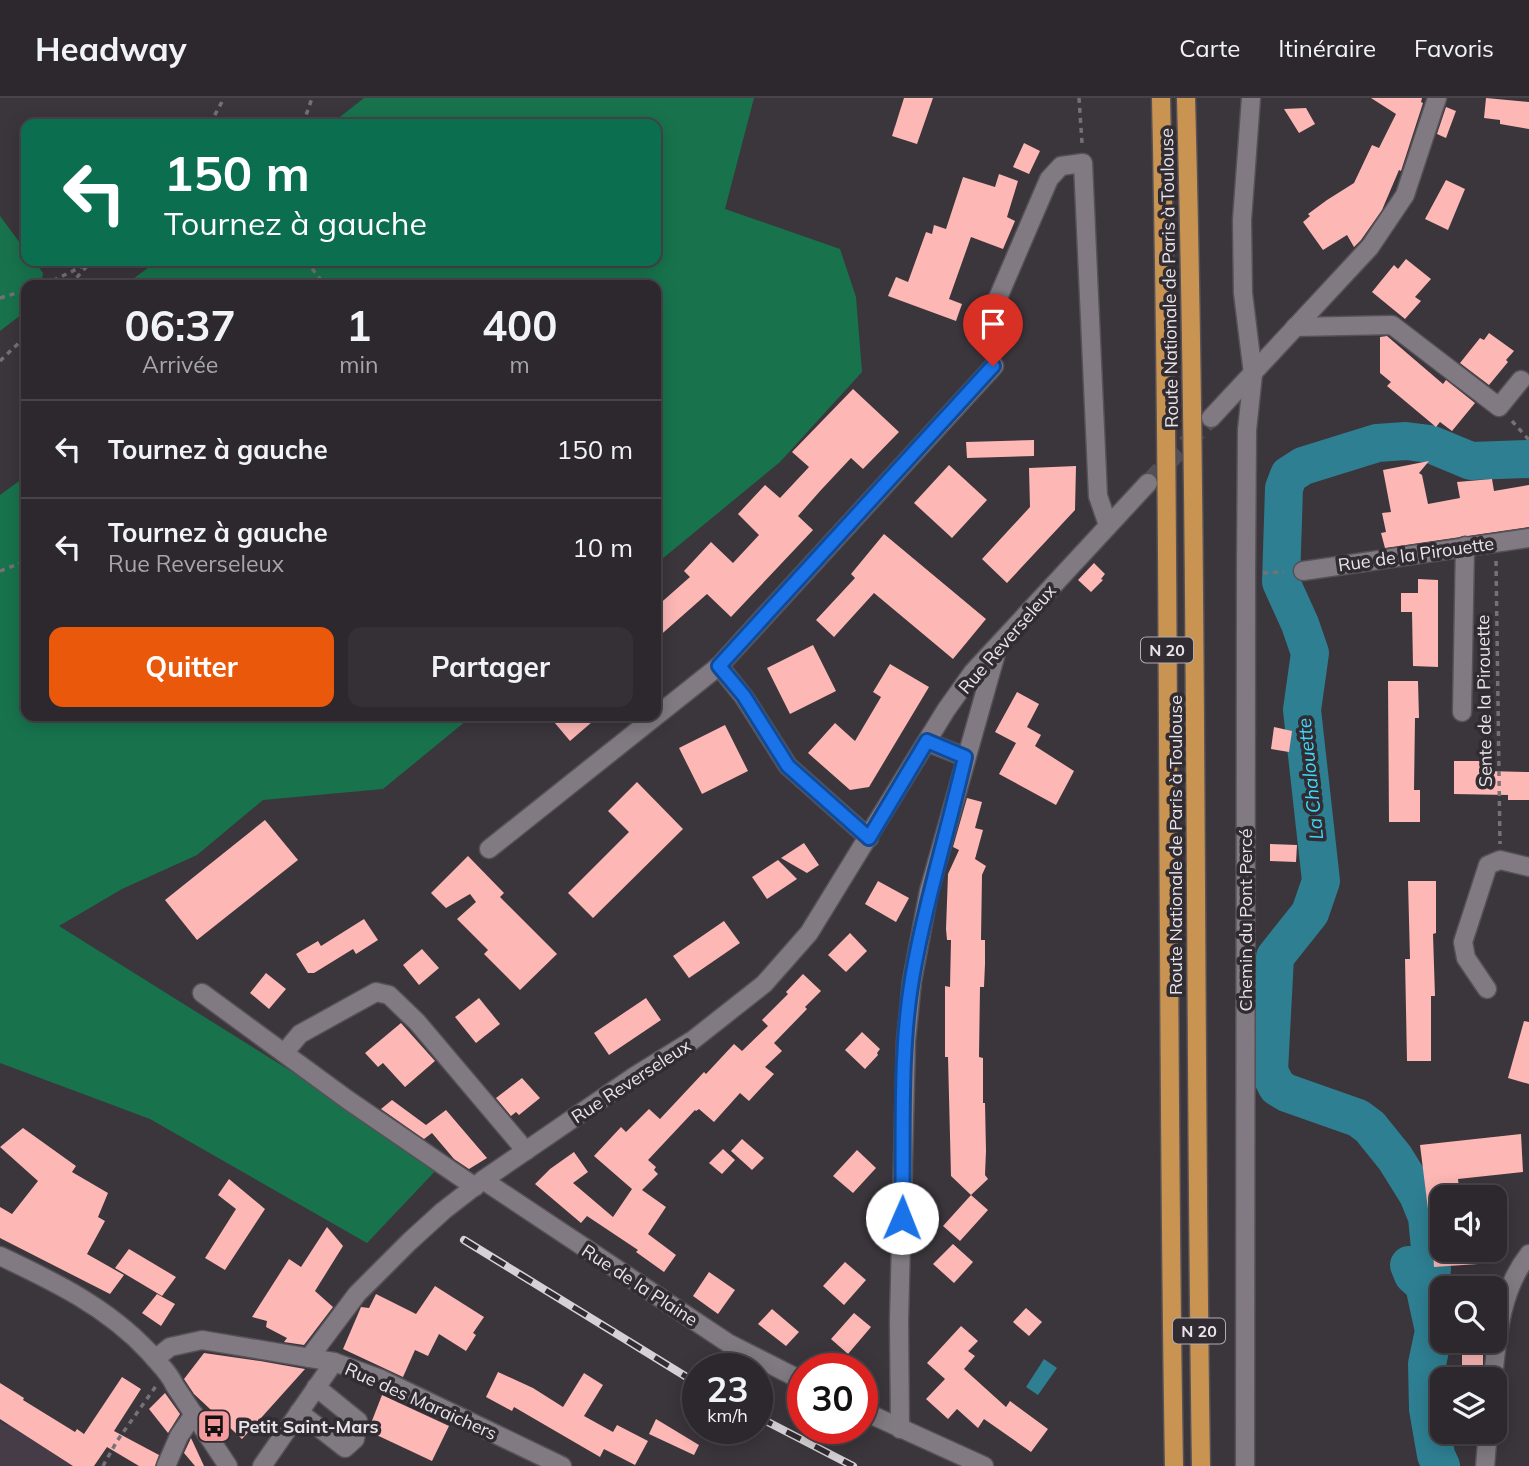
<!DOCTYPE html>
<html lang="fr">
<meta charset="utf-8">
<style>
body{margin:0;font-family:Mulish,sans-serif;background:#343035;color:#f1f3f6;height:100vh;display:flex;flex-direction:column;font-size:26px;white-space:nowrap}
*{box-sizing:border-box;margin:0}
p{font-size:23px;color:#a6a6aa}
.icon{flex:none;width:38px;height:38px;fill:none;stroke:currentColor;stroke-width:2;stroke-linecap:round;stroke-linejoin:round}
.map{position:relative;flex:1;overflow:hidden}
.sheet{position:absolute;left:21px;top:182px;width:640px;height:441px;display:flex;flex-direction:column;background:#2c282d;border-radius:14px;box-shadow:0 4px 18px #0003,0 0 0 2px #484449}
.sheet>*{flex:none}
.guide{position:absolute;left:21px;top:21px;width:640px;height:147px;border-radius:14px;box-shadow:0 4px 18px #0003,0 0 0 2px #484449;background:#0b6e4f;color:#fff;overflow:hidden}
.fabs{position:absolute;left:1430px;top:1087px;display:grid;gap:14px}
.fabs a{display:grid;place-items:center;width:77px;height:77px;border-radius:14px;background:#2c282d;box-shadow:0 4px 18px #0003,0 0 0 2px #484449;font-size:35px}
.speed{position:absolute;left:682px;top:1255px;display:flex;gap:14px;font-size:35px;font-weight:700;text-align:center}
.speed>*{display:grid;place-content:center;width:91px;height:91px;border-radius:50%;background:#2c282d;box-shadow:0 4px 18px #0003,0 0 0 2px #484449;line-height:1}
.speed small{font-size:18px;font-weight:400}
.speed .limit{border:10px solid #d22;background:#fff;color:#111}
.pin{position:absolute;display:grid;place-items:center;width:60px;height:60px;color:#fff;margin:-72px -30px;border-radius:50% 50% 50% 0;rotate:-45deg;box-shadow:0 0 7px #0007}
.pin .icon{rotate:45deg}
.me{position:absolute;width:77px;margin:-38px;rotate:1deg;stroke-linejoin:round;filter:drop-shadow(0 0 5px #0008)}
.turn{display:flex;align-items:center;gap:24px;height:147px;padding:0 28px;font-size:32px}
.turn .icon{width:91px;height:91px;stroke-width:2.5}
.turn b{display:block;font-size:49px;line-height:60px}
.eta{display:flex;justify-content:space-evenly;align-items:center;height:119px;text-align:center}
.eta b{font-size:42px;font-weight:700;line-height:49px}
.primary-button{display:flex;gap:14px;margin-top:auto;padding:14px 28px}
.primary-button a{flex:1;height:80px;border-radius:14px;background:#ea580c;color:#fff;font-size:28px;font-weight:700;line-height:80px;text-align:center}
.primary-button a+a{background:#343035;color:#f1f3f6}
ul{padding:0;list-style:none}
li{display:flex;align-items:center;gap:21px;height:98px;padding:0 28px;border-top:2px solid #484449}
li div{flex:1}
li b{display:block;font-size:26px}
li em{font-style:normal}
header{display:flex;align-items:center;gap:42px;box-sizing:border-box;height:98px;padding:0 35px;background:#2c282d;border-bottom:2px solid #484449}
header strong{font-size:33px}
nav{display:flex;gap:38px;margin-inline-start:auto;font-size:24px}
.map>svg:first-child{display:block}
.built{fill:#463c48}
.forest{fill:#18734d}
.water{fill:#2e7f92}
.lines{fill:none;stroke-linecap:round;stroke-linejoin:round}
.river{stroke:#2e7f92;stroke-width:38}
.building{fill:#fdb7b5}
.minor-tunnel{stroke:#554f56;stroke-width:18;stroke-dasharray:18 9;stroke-linecap:butt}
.minor-casing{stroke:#555156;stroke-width:21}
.major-casing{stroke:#555156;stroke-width:21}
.path{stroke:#767177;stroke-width:3.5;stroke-dasharray:5 5;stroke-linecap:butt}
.minor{stroke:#817a82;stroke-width:18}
.major{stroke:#c99451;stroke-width:18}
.rail-casing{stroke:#d5d1d6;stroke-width:8}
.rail{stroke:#312b32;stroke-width:5;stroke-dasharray:16;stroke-linecap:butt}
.route-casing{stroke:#114b97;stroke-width:18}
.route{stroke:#1a73e8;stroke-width:12}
.labels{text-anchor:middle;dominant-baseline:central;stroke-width:7;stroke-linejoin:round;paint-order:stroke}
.shield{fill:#312b32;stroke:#b1acb2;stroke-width:2}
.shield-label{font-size:16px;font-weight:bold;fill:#e8e4e9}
.street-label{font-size:18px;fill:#e8e4e9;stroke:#312b32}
.poi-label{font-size:18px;font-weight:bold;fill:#e8e4e9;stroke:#312b32;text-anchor:start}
.water-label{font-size:19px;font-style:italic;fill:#3ed9fb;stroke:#312b32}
</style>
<header>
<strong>Headway</strong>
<nav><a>Carte</a><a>Itinéraire</a><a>Favoris</a></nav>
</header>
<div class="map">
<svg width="1529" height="1368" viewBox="0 0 1529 1368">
<rect width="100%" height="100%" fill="#3b353c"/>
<path class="built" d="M 0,1324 L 6,1327 L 8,1326 L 73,1368 L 0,1368 Z"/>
<g class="forest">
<path d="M 364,0 L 754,0 L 725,111 L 840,151 L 856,199 L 862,274 L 780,364 L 656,466 L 656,187 L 125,187 L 157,163 L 656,163 L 656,26 L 331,26 Z"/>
<path d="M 0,118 L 26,153 L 26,163 L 34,163 L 43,175 L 41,187 L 26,187 L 26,213 L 0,233 Z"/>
<path d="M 26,378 L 26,618 L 472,618 L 383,691 L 263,702 L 197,757 L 122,791 L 59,828 L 441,1067 L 367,1145 L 150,1021 L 0,965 L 0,397 Z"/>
</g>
<path class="water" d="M 1044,1261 L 1057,1270 L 1038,1297 L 1026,1289 Z"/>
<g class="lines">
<g class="river">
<path d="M 1409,1167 L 1413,1177 L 1424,1187 L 1434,1233 L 1427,1266 L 1428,1311 L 1436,1357 L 1441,1368"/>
<path d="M 1424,1187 L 1432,1171 L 1427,1119 L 1418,1097 L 1395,1060 L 1370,1029 L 1358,1020 L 1287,995 L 1277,989 L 1269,973 L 1275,859 L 1310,815 L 1321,783 L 1302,612 L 1310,555 L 1300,526 L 1281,484 L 1284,390 L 1289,377 L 1303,368 L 1377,345 L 1406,343 L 1430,346 L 1471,363 L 1529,361"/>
</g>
</g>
<g class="building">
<path d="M 904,0 L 933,0 L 917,46 L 892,38 Z"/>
<path d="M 1371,0 L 1422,0 L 1421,4 L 1423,5 L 1401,73 L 1399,72 L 1382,112 L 1361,142 L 1354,149 L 1347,137 L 1323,152 L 1303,124 L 1310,118 L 1308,116 L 1327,102 L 1354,85 L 1372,47 L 1379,50 L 1396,16 Z"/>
<path d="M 1486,0 L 1529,4 L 1529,31 L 1500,26 L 1500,22 L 1484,20 Z"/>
<path d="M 1446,9 L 1456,13 L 1446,40 L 1437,36 Z"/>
<path d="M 1306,10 L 1315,26 L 1299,35 L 1284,11 Z"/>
<path d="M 1024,45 L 1040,53 L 1029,76 L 1013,69 Z"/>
<path d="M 999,76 L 1018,83 L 1007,119 L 1015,123 L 1003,151 L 971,139 L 949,201 L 962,206 L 956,223 L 888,198 L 896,179 L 908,184 L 926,134 L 932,136 L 934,127 L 946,131 L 963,79 L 995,89 Z"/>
<path d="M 1446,82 L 1465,91 L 1448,132 L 1425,121 Z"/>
<path d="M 1406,161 L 1431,181 L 1415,199 L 1421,203 L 1405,221 L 1372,194 L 1394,167 L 1398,171 Z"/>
<path d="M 1489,235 L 1514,253 L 1506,262 L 1508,264 L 1489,287 L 1460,265 L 1480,240 L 1484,242 Z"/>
<path d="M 1387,238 L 1443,286 L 1446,282 L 1475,305 L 1452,333 L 1440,324 L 1436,329 L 1387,288 L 1391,284 L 1380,275 L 1380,239 Z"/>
<path d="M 853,291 L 899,334 L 863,371 L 851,360 L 821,392 L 798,418 L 813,432 L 731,519 L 707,496 L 656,541 L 656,509 L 690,479 L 684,473 L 711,444 L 733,465 L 759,437 L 738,416 L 765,387 L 780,400 L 809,369 L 792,354 Z"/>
<path d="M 1034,342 L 1034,358 L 967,360 L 966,344 Z"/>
<path d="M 1429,363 L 1419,375 L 1422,377 L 1428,406 L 1460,400 L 1457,384 L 1492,381 L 1494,393 L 1529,387 L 1529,429 L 1385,450 L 1381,435 L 1386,434 L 1382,415 L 1391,414 L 1383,372 Z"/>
<path d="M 949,367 L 987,402 L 952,440 L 914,405 Z"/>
<path d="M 1076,368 L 1075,412 L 1007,485 L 982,461 L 1030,409 L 1029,370 Z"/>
<path d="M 884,436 L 986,521 L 953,561 L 874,495 L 834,539 L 816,522 L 855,480 L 851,476 Z"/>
<path d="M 1094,465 L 1105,476 L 1101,481 L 1103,482 L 1091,494 L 1078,482 Z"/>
<path d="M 1418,481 L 1438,482 L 1438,569 L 1413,568 L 1412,514 L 1401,514 L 1401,495 L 1418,495 Z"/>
<path d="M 813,547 L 836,593 L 790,616 L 767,570 Z"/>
<path d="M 890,566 L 929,589 L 869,689 L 850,692 L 808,655 L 835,625 L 855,643 L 881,599 L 873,594 Z"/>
<path d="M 1388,583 L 1418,583 L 1419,620 L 1415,620 L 1414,692 L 1420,692 L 1420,724 L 1389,724 Z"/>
<path d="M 1017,594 L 1039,606 L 1027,629 L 1041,637 L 1035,648 L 1074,673 L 1056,707 L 999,676 L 1016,645 L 995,634 Z"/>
<path d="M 549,618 L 599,618 L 570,643 Z"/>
<path d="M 725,627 L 748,673 L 702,696 L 679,650 Z"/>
<path d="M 1274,629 L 1292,633 L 1289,654 L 1271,651 Z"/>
<path d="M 1454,663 L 1486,663 L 1486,673 L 1529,674 L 1529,702 L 1508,702 L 1508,697 L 1454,696 Z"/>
<path d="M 637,684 L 683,731 L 593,820 L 568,795 L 629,734 L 608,713 Z"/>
<path d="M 967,700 L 982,704 L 975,730 L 983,732 L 975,761 L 986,768 L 982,777 L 981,842 L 985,842 L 985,866 L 984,889 L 980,889 L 979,959 L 983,960 L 983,1005 L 985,1005 L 986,1053 L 985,1077 L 988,1081 L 971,1097 L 951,1078 L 948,959 L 945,959 L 945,888 L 950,889 L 951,842 L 947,842 L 946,831 L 948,776 L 959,752 L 953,749 Z"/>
<path d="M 265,722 L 298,762 L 197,842 L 165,802 Z"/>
<path d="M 804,745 L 819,767 L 807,775 L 781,760 Z"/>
<path d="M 1270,746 L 1297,747 L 1296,764 L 1270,763 Z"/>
<path d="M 468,758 L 504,795 L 500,799 L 557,856 L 520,892 L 484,856 L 488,852 L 457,821 L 476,804 L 470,796 L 446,810 L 431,795 Z"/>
<path d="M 778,762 L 797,781 L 767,801 L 752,779 Z"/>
<path d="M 878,783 L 909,800 L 896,824 L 865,806 Z"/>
<path d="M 1408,783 L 1436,783 L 1436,835 L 1433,836 L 1435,898 L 1431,898 L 1431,963 L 1407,963 L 1405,861 L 1410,861 Z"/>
<path d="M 364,821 L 378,842 L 356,856 L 353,851 L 314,875 L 308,875 L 296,856 L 318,843 L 321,848 Z"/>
<path d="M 724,823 L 740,845 L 689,880 L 673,858 Z"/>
<path d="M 850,835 L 867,853 L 846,874 L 828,857 Z"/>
<path d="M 422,851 L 439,870 L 419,887 L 403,867 Z"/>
<path d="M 266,875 L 286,891 L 269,911 L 250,895 Z"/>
<path d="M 803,876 L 821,893 L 805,909 L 807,911 L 774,945 L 782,953 L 765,969 L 774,976 L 749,1003 L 740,995 L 714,1024 L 699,1011 L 696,1013 L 695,1012 L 648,1062 L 656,1069 L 654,1072 L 658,1076 L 642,1092 L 666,1109 L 648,1136 L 676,1157 L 664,1174 L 636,1154 L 638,1152 L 587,1118 L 581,1125 L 535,1086 L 550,1071 L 574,1054 L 588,1074 L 573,1085 L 613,1119 L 632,1091 L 594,1058 L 621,1029 L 626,1034 L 649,1011 L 660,1021 L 704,974 L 706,976 L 734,946 L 742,953 L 768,928 L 762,922 L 788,896 L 786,894 Z"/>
<path d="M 479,900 L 500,926 L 476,945 L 455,919 Z"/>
<path d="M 646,900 L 661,922 L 609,957 L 594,935 Z"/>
<path d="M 1524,923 L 1529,924 L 1529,986 L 1508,980 Z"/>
<path d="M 401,925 L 435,963 L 405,989 L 383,965 L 378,969 L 365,955 Z"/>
<path d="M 862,934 L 880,951 L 877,955 L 878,957 L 865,971 L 845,952 Z"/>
<path d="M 522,980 L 540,1000 L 519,1017 L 516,1014 L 511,1018 L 496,1000 Z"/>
<path d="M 392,1002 L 426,1027 L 446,1012 L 487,1060 L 469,1071 L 454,1061 L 432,1035 L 424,1041 L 381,1011 Z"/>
<path d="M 23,1030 L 76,1068 L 72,1074 L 108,1095 L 98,1119 L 105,1123 L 87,1156 L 124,1177 L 110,1196 L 0,1140 L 0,1109 L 12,1116 L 38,1083 L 0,1049 Z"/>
<path d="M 1521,1036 L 1523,1074 L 1458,1081 L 1460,1099 L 1442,1099 L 1442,1135 L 1431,1135 L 1420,1047 Z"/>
<path d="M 742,1041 L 764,1060 L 752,1072 L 731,1053 Z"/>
<path d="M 723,1051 L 735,1062 L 722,1076 L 709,1065 Z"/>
<path d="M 857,1052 L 876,1070 L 853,1095 L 833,1078 Z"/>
<path d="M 229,1081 L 265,1111 L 225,1172 L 205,1160 L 236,1111 L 218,1097 Z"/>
<path d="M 971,1097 L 988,1112 L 960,1143 L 943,1128 Z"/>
<path d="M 327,1129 L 343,1148 L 315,1193 L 333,1209 L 304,1247 L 284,1244 L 287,1240 L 266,1229 L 267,1223 L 252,1219 L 289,1161 L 301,1169 Z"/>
<path d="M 953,1146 L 973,1164 L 954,1185 L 933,1166 Z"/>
<path d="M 129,1151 L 176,1179 L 162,1198 L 115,1170 Z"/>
<path d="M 1433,1152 L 1492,1152 L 1493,1165 L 1434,1169 Z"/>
<path d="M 845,1164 L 866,1182 L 844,1207 L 823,1188 Z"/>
<path d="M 709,1174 L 735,1192 L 718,1216 L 693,1198 Z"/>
<path d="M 435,1188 L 484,1219 L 473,1235 L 476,1237 L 466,1253 L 439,1236 L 428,1258 L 415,1252 L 403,1279 L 343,1251 L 361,1209 L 369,1210 L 376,1196 L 416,1216 Z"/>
<path d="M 157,1196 L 175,1206 L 161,1228 L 142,1215 Z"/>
<path d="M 1026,1210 L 1042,1224 L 1029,1238 L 1013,1224 Z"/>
<path d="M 772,1211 L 799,1234 L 786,1248 L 758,1226 Z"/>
<path d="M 854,1215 L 871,1229 L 848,1256 L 831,1241 Z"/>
<path d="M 961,1228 L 978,1243 L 968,1253 L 975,1258 L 964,1271 L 1006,1309 L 1010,1303 L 1048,1331 L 1031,1354 L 984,1321 L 978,1330 L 957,1311 L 948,1321 L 926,1301 L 945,1281 L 927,1265 Z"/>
<rect x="1462" y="1242" width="21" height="25"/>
<path d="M 204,1255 L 260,1263 L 305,1271 L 242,1341 L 194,1296 L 184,1281 Z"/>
<path d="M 498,1274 L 533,1290 L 563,1309 L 584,1275 L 603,1287 L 584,1318 L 613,1334 L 617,1327 L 648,1343 L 635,1367 L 604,1351 L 600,1359 L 514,1309 L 512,1313 L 486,1299 Z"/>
<path d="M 122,1279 L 141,1291 L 114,1333 L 159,1357 L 155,1368 L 139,1368 L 107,1349 L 94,1368 L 73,1368 L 0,1321 L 0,1285 L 24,1300 L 23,1302 L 75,1334 L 77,1331 L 84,1336 Z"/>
<path d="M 165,1295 L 180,1316 L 168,1335 L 149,1311 Z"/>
<path d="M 382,1297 L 449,1328 L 432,1363 L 368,1333 Z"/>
<path d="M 656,1321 L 699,1347 L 694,1357 L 649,1336 Z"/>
<path d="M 191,1340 L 204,1368 L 195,1368 L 184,1355 Z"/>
</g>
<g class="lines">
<path class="minor-tunnel" d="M 1148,385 L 1211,320"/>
<g class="minor-casing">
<g id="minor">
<path d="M 1295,229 L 1392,227 L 1499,309 L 1521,282"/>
<path d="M 982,237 L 1049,81 L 1061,68 L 1083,65 L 1098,398 L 1108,427"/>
<path d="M 1211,320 L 1370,149 L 1405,97 L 1437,0"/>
<path d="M 1303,473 L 1529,440"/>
<path d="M 719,568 L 744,599 L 788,668 L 869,740"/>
<path d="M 1462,614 L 1465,448"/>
<path d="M 927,644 L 965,659"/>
<path d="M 489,751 L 719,568 L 994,268"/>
<path d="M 1487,891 L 1466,860 L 1463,844 L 1488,767 L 1500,762 L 1529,769"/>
<path d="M 202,895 L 348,1002 L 475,1089"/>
<path d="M 284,955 L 300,936 L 376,894 L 389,897 L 417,924 L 526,1053"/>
<path d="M 483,1082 L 728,1245 L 803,1283"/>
<path d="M 0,1158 C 55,1184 107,1209 149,1254 C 159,1266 169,1274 175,1288 L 228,1368"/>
<path d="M 309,1260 L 357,1196 L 409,1144 L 443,1113 L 483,1082 L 635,978 L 693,942 L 764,886 L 809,835 L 946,612 L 973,574 L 1148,385"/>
<path d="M 155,1261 L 170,1249 L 202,1242 L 334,1264 L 381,1281 L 562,1368"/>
<path d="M 1493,1281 C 1497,1238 1501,1191 1529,1156"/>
<path d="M 863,1313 L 984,1368"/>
<path d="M 299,1314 L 345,1350 L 355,1341 L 358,1323 L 316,1289"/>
<path d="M 900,1331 L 899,1223 L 906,943 L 912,883 L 929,793 L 997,552"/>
<path d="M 166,1368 L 179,1338 L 194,1316"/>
<path d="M 262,1368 L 334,1264"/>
<path d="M 1245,1368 L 1246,475 L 1247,332 L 1253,276 L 1243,195 L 1242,122 L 1251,0"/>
<path d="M 1485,1368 L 1488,1334"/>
</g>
</g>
<g class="major-casing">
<g id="major">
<path d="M 1161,0 C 1171,456 1166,912 1174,1368"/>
<path d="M 1186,0 C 1198,456 1194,912 1201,1368"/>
</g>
</g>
<g class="path">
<path d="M 1079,0 L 1082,45"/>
<path d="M 210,26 L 224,0"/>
<path d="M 303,26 L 312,0"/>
<path d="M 306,163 L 325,187"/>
<path d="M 44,187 L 91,164"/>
<path d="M 70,187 L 88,167"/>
<path d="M 0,200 L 26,192"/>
<path d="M 0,263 L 26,238"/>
<path d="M 1512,323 L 1529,342"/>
<path d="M 1496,463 L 1500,746"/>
<path d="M 0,473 L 26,463"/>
<path d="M 1263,475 L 1284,474"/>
<path d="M 103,1368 L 117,1343 L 156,1288"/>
</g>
<use href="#minor" class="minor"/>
<use href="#major" class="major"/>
<g class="rail-casing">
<g id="rail">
<path d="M 464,1142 L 698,1286"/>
<path d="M 758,1319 L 853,1368"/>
</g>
</g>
<use href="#rail" class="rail"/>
</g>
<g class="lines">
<g class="route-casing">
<path id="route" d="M 902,1120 C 904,1041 899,959 912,881 C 925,805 948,733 965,659 L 927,643 L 869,740 L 788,668 L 744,598 L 719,568 L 993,268"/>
</g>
<use href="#route" class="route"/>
</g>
<defs>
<g id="bus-square" transform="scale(1.75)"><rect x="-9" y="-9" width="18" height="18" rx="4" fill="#f59b9d" stroke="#312b32"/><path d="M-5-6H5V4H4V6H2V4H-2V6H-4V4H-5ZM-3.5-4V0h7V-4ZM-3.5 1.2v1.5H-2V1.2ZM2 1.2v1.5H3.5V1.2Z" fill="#111"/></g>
</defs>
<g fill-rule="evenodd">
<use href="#bus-square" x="214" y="1328"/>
</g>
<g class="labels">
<g class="shield">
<rect x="1141" y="539.5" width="52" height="25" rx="5"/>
<rect x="1173" y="1220.5" width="52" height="25" rx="5"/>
</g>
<g class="shield-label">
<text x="1167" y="552">N 20</text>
<text x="1199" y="1233">N 20</text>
</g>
<g class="street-label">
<text transform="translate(1169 180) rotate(-91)">Route Nationale de Paris à Toulouse</text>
<text transform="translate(1416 456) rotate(-8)">Rue de la Pirouette</text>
<text transform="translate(1007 541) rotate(-49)">Rue Reverseleux</text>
<text transform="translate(1484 603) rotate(-91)">Sente de la Pirouette</text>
<text transform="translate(1175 747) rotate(-90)">Route Nationale de Paris à Toulouse</text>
<text transform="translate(1245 822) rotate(-90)">Chemin du Pont Percé</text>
<text transform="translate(631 983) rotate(-33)">Rue Reverseleux</text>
<text transform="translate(640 1187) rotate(33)">Rue de la Plaine</text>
<text transform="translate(421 1303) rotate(24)">Rue des Maraichers</text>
</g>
<g class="poi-label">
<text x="238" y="1328">Petit Saint-Mars</text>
</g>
<g class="water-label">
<text transform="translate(1310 681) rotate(-96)">La Chalouette</text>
</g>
</g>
</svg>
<div class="fabs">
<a><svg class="icon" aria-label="sound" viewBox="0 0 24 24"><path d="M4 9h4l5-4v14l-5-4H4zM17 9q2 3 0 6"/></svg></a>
<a><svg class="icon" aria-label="search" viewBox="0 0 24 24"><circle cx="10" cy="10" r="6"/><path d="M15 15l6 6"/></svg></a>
<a><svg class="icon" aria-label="layers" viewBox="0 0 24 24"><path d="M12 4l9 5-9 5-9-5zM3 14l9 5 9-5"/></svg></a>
</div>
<div class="speed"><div>23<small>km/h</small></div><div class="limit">30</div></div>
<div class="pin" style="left:993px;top:268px;background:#d93025"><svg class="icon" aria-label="arrive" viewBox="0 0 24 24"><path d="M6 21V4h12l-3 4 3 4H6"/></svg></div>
<svg class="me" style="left:902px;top:1120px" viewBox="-20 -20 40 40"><circle r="19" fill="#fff"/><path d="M0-13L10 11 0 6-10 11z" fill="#1a73e8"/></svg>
<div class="guide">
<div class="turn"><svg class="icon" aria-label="left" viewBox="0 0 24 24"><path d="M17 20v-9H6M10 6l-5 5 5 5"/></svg><div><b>150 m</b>Tournez à gauche</div></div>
</div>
<section class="sheet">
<div class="eta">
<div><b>06:37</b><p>Arrivée</p></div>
<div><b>1</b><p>min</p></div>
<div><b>400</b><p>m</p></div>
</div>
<ul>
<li><svg class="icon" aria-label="left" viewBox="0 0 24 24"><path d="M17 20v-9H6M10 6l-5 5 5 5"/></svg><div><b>Tournez à gauche</b></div><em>150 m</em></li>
<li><svg class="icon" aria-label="left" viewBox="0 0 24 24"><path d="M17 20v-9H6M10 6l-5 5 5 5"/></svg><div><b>Tournez à gauche</b><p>Rue Reverseleux</p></div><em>10 m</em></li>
</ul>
<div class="primary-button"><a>Quitter</a><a>Partager</a></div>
</section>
</div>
